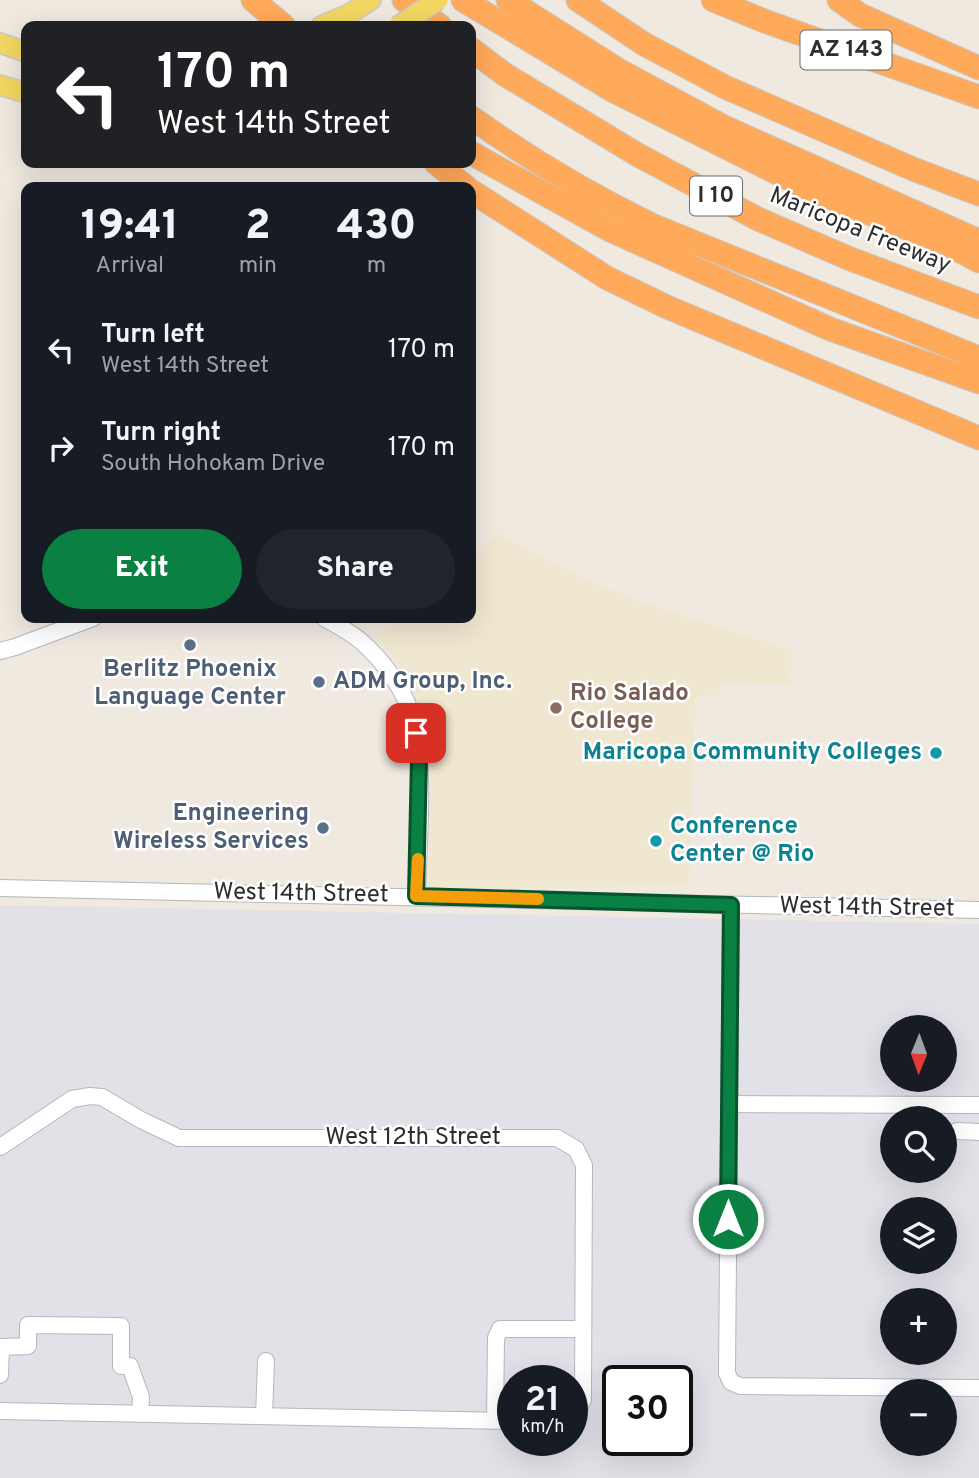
<!DOCTYPE html>
<meta charset="utf-8">
<style>
body{margin:0;font-family:Overpass,sans-serif;background:#20242c;color:#f1f3f6;height:100vh;display:flex;flex-direction:column;font-size:26px;white-space:nowrap}
*{box-sizing:border-box;margin:0}
p{font-size:23px;color:#9ea1a6}
.icon{flex:none;width:38px;height:38px;fill:none;stroke:currentColor;stroke-width:2;stroke-linecap:round;stroke-linejoin:round}
.map{position:relative;flex:1;overflow:hidden}
.panel{position:absolute;left:21px;top:182px;width:455px;height:441px;display:flex;flex-direction:column;background:#171b24;border-radius:14px;box-shadow:0 7px 28px #0002}
.panel>*{flex:none}
.banner{position:absolute;left:21px;top:21px;width:455px;height:147px;border-radius:14px;box-shadow:0 7px 28px #0002;background:#202124;color:#fff;overflow:hidden}
.needle{width:46px;rotate:181deg}
.buttons{position:absolute;left:880px;top:1015px;display:grid;gap:14px}
.buttons a{display:grid;place-items:center;width:77px;height:77px;border-radius:50%;background:#171b24;box-shadow:0 7px 28px #0002;font-size:35px}
.speed{position:absolute;left:497px;top:1365px;display:flex;gap:14px;font-size:35px;font-weight:700;text-align:center}
.speed>*{display:grid;place-content:center;width:91px;height:91px;border-radius:50%;background:#171b24;box-shadow:0 7px 28px #0002;line-height:1}
.speed small{font-size:18px;font-weight:400}
.speed .limit{border:4px solid #111;border-radius:10px;background:#fff;color:#111}
.pin{position:absolute;display:grid;place-items:center;width:60px;height:60px;color:#fff;margin:-30px;border-radius:14px;box-shadow:0 4px 10px #0006}
.me{position:absolute;width:77px;margin:-38px;rotate:0deg;stroke-linejoin:round;filter:drop-shadow(0 0 5px #0008)}
.turn{display:flex;align-items:center;gap:24px;height:147px;padding:0 21px;font-size:32px}
.turn .icon{width:91px;height:91px;stroke-width:2.5}
.turn b{display:block;font-size:49px;line-height:60px}
.eta{display:flex;justify-content:space-evenly;align-items:center;height:119px;text-align:center}
.eta b{font-size:42px;font-weight:800;line-height:49px}
.action{display:flex;gap:14px;margin-top:auto;padding:14px 21px}
.action a{flex:1;height:80px;border-radius:42px;background:#0b8043;color:#fff;font-size:28px;font-weight:800;line-height:80px;text-align:center}
.action a+a{background:#20242c;color:#f1f3f6}
ul{padding:0;list-style:none}
li{display:flex;align-items:center;gap:21px;height:98px;padding:0 21px}
li div{flex:1}
li b{display:block;font-size:26px}
li em{font-style:normal}
.map>svg:first-child{display:block}
.industrial{fill:#e3e1e8;fill-rule:evenodd}
.education{fill:#f0e7d0}
.lines{fill:none;stroke-linecap:round;stroke-linejoin:round}
.minor-casing{stroke:#b4b6c1;stroke-width:18}
.major-casing{stroke:#c9c9c9;stroke-width:22}
.highway-casing{stroke:#c9c9c9;stroke-width:25}
.minor{stroke:#fff;stroke-width:16}
.major{stroke:#f2d762;stroke-width:19}
.highway{stroke:#ffa95b;stroke-width:23}
.major-bridge-casing{stroke:#c9c9c9;stroke-width:22;stroke-linecap:butt}
.major-bridge{stroke:#f2d762;stroke-width:19}
.route-casing{stroke:#07532c;stroke-width:18}
.route{stroke:#0b8043;stroke-width:12}
.slow{stroke:#f59e0b;stroke-width:12}
.service-dot{fill:#5c6f8a;stroke:#fff;stroke-width:2.5}
.education-dot{fill:#8d6e63;stroke:#fff;stroke-width:2.5}
.culture-dot{fill:#0f9aa8;stroke:#fff;stroke-width:2.5}
.labels{text-anchor:middle;dominant-baseline:central;stroke-width:5;stroke-linejoin:round;paint-order:stroke}
.shield{fill:#fff;stroke:#6d6d6d;stroke-width:2}
.shield-label{font-size:23px;font-weight:bold;fill:#2e2e2e}
.street-label{font-size:24px;fill:#2e2e2e;stroke:#fff}
.service-label{font-size:24px;font-weight:bold;fill:#4e5e75;stroke:#fff}
.education-label{font-size:24px;font-weight:bold;fill:#785e54;stroke:#fff;text-anchor:start}
.culture-label{font-size:24px;font-weight:bold;fill:#0d838f;stroke:#fff;text-anchor:end}
</style>
<div class="map">
<svg width="979" height="1478" viewBox="0 0 979 1478">
<rect width="100%" height="100%" fill="#efe9e0"/>
<path class="industrial" d="M 0,905 L 979,924 L 979,1478 L 0,1478 ZM 892,1027 L 945,1027 L 945,1080 L 892,1080 ZM 892,1118 L 945,1118 L 945,1171 L 892,1171 ZM 892,1209 L 945,1209 L 945,1262 L 892,1262 ZM 892,1300 L 945,1300 L 945,1353 L 892,1353 ZM 513,1381 L 572,1381 L 572,1440 L 513,1440 ZM 618,1381 L 677,1381 L 677,1440 L 618,1440 ZM 892,1391 L 945,1391 L 945,1444 L 892,1444 Z"/>
<path class="education" d="M 500,533 L 510,540 L 588,580 L 636,600 L 793,651 L 789,684 L 726,682 L 710,695 L 695,697 L 689,886 L 428,887 L 431,796 L 428,744 L 417,701 L 403,672 L 384,647 L 374,639 L 399,618 L 471,618 L 471,558 Z"/>
<g class="lines">
<g class="minor-casing">
<g id="minor">
<path d="M 324,618 C 338,626 353,633 364,644 C 383,661 401,686 410,710 C 427,760 418,842 417,896"/>
<path d="M 0,651 L 15,647 L 93,618"/>
<path d="M 0,888 L 979,910"/>
<path d="M 731,905 L 727,1373 L 731,1382 L 740,1386 L 979,1388"/>
<path d="M 729,1104 L 979,1105"/>
<path d="M 957,1131 L 979,1132"/>
<path d="M 0,1147 L 72,1099 L 90,1096 L 102,1097 L 141,1120 L 179,1138 L 557,1138 L 576,1149 L 584,1165 L 583,1400 L 576,1413 L 572,1414"/>
<path d="M 0,1375 L 1,1347 L 28,1346 L 28,1325 L 121,1326 L 121,1366 L 130,1366 L 141,1397 L 140,1414"/>
<path d="M 0,1411 L 513,1421"/>
<path d="M 264,1416 L 266,1361"/>
<path d="M 495,1420 L 496,1338 L 500,1329 L 583,1329"/>
</g>
</g>
<g class="major-casing">
<g id="major">
<path d="M 321,26 L 349,14 L 371,0"/>
<path d="M 0,43 L 26,52"/>
<path d="M 0,85 L 26,93"/>
</g>
</g>
<g class="highway-casing">
<g id="highway">
<path d="M 253,0 L 284,26"/>
<path d="M 404,0 L 440,26"/>
<path d="M 463,0 L 612,90 L 813,191 L 945,243 L 979,261"/>
<path d="M 508,0 L 620,71 L 724,127 L 979,241"/>
<path d="M 578,0 L 644,44 L 725,87 L 913,169 L 979,194"/>
<path d="M 713,0 L 767,22 L 979,97"/>
<path d="M 839,0 L 860,15 L 979,68"/>
<path d="M 471,49 L 504,74 L 638,155 L 758,219 L 848,258 L 979,307"/>
<path d="M 471,117 C 529,159 590,195 654,226 L 979,358"/>
<path d="M 471,153 L 610,230 L 830,329 L 979,382"/>
<path d="M 436,163 L 466,187"/>
<path d="M 471,191 L 607,278 L 667,307 L 979,438"/>
</g>
</g>
<use href="#minor" class="minor"/>
<use href="#major" class="major"/>
<use href="#highway" class="highway"/>
<g class="major-bridge-casing">
<path id="major-bridge" d="M 398,26 L 438,0"/>
</g>
<use href="#major-bridge" class="major-bridge"/>
</g>
<g class="lines">
<g class="route-casing">
<path id="route" d="M 416,733 L 419,759 L 416,896 L 731,905 L 728,1219"/>
</g>
<use href="#route" class="route"/>
<path class="slow" d="M 418,859 L 416,896 L 538,899"/>
</g>
<g class="service-dot">
<circle cx="190" cy="645" r="7"/>
<circle cx="319" cy="682" r="7"/>
<circle cx="323" cy="828" r="7"/>
</g>
<circle class="education-dot" cx="556" cy="708" r="7"/>
<g class="culture-dot">
<circle cx="936" cy="753" r="7"/>
<circle cx="656" cy="841" r="7"/>
</g>
<g class="labels">
<g class="shield">
<rect x="800.5" y="30.5" width="91" height="39" rx="5"/>
<rect x="690" y="176.5" width="52" height="39" rx="5"/>
</g>
<g class="shield-label">
<text x="846" y="50">AZ 143</text>
<text x="716" y="196">I 10</text>
</g>
<g class="street-label">
<text transform="translate(860 231) rotate(22)">Maricopa Freeway</text>
<text transform="translate(301 894) rotate(1)">West 14th Street</text>
<text transform="translate(867 908) rotate(1)">West 14th Street</text>
<text x="413" y="1138">West 12th Street</text>
</g>
<g class="service-label">
<text x="190" y="670">Berlitz Phoenix<tspan x="190" dy="28">Language Center</tspan></text>
<text x="333" y="682" text-anchor="start">ADM Group, Inc.</text>
<text x="309" y="814" text-anchor="end">Engineering<tspan x="309" dy="28">Wireless Services</tspan></text>
</g>
<g class="education-label">
<text x="570" y="694">Rio Salado<tspan x="570" dy="28">College</tspan></text>
</g>
<g class="culture-label">
<text x="922" y="753">Maricopa Community Colleges</text>
<text x="670" y="827" text-anchor="start">Conference<tspan x="670" dy="28">Center @ Rio</tspan></text>
</g>
</g>
</svg>
<div class="buttons">
<a><svg class="needle" viewBox="-14 -14 28 28"><path d="M0-13l5 13h-10z" fill="#e53935"/><path d="M0 13l5-13h-10z" fill="#9ea1a6"/></svg></a>
<a><svg class="icon" aria-label="search" viewBox="0 0 24 24"><circle cx="10" cy="10" r="6"/><path d="M15 15l6 6"/></svg></a>
<a><svg class="icon" aria-label="layers" viewBox="0 0 24 24"><path d="M12 4l9 5-9 5-9-5zM3 14l9 5 9-5"/></svg></a>
<a>+</a>
<a>−</a>
</div>
<div class="speed"><div>21<small>km/h</small></div><div class="limit">30</div></div>
<div class="pin" style="left:416px;top:733px;background:#d93025"><svg class="icon" aria-label="arrive" viewBox="0 0 24 24"><path d="M6 21V4h12l-3 4 3 4H6"/></svg></div>
<svg class="me" style="left:728px;top:1219px" viewBox="-20 -20 40 40"><circle r="17" fill="#0b8043" stroke="#fff" stroke-width="3"/><path d="M0-11L8 9 0 5-8 9z" fill="#fff"/></svg>
<div class="banner">
<div class="turn"><svg class="icon" aria-label="left" viewBox="0 0 24 24"><path d="M17 20v-9H6M10 6l-5 5 5 5"/></svg><div><b>170 m</b>West 14th Street</div></div>
</div>
<section class="panel">
<div class="eta">
<div><b>19:41</b><p>Arrival</p></div>
<div><b>2</b><p>min</p></div>
<div><b>430</b><p>m</p></div>
</div>
<ul>
<li><svg class="icon" aria-label="left" viewBox="0 0 24 24"><path d="M17 20v-9H6M10 6l-5 5 5 5"/></svg><div><b>Turn left</b><p>West 14th Street</p></div><em>170 m</em></li>
<li><svg class="icon" aria-label="right" viewBox="0 0 24 24"><path d="M7 20v-9h11M14 6l5 5-5 5"/></svg><div><b>Turn right</b><p>South Hohokam Drive</p></div><em>170 m</em></li>
</ul>
<div class="action"><a>Exit</a><a>Share</a></div>
</section>
</div>
